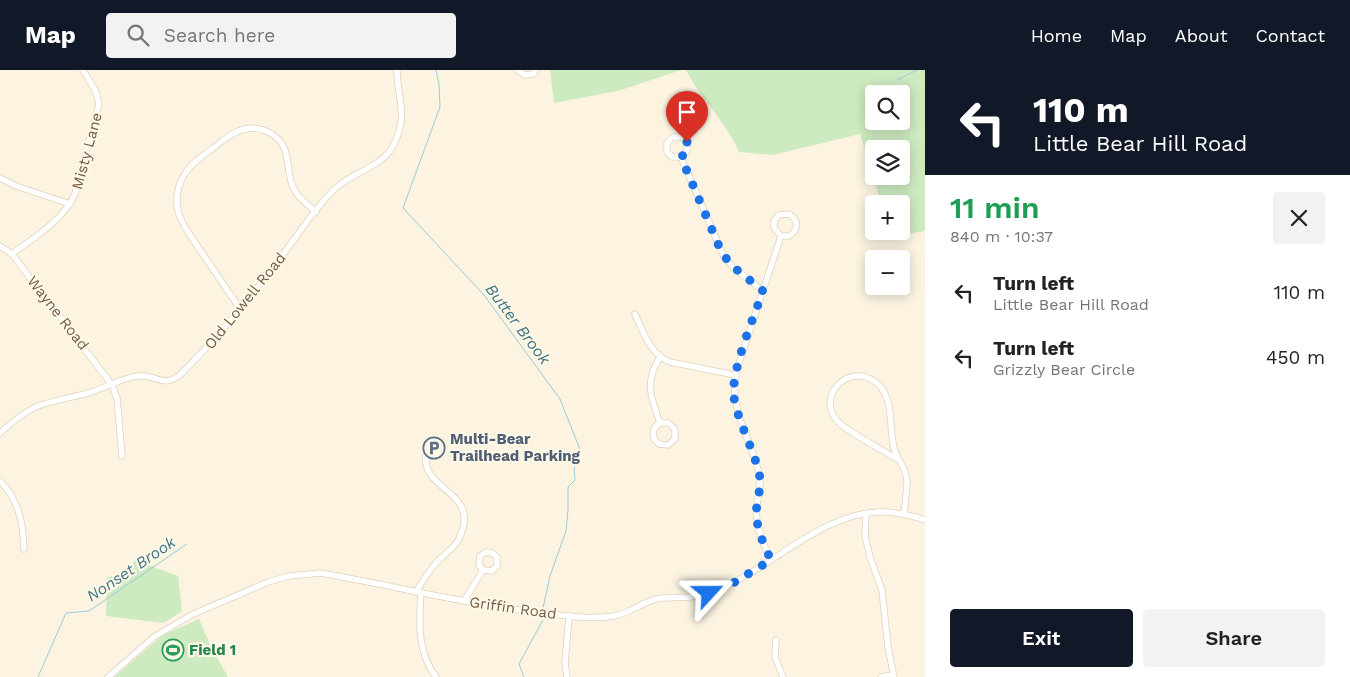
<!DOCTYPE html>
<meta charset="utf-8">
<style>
body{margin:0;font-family:"Work Sans",sans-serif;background:#f2f2f2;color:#222;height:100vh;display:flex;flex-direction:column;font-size:19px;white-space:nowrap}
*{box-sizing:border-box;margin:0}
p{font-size:16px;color:#767676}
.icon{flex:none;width:28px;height:28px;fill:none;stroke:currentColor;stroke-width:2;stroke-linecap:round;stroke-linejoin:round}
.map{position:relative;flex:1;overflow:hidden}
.drawer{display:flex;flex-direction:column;background:#fff;width:425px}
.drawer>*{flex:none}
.hud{background:#111827;color:#fff;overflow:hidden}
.buttons{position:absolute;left:865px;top:15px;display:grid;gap:10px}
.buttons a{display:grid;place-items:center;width:45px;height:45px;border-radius:5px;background:#fff;box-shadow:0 2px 12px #0003;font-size:25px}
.pin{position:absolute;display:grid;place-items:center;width:42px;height:42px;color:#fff;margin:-51px -21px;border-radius:50% 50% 50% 0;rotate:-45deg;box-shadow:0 0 5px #0007}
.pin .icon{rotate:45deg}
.me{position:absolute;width:55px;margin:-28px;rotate:66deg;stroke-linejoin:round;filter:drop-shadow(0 0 4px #0008)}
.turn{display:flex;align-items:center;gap:18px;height:105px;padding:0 25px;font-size:22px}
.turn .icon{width:65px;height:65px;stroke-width:2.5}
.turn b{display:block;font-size:35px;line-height:42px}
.round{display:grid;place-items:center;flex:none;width:52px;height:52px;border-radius:5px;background:#f2f2f2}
.summary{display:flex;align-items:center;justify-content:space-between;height:85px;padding:0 25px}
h1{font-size:30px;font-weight:600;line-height:38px;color:#1e9e55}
.action{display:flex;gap:10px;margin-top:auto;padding:10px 25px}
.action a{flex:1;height:58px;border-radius:5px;background:#111827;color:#fff;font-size:20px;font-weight:600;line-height:58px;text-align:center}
.action a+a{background:#f2f2f2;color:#222}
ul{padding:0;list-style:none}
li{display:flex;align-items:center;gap:15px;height:65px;padding:0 25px}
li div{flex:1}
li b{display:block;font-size:19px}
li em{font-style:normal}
header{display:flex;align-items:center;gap:30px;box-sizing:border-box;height:70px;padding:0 25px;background:#111827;color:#fff}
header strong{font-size:24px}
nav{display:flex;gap:28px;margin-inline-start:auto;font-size:18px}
.search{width:350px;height:45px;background:#f2f2f2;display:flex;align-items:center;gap:12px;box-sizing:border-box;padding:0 18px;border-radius:5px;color:#767676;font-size:19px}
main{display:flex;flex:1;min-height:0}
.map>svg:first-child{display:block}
.green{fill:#cdeac0;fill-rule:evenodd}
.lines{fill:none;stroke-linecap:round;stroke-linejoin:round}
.stream{stroke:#9ccad8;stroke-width:1}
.minor-casing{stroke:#e1d0bd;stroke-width:7}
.minor{stroke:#fff;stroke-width:5.5}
.route{stroke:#1a73e8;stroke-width:9;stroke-dasharray:0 16.2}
.labels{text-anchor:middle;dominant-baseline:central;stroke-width:4.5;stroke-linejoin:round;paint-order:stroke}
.street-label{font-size:15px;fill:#745b48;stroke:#fff8e7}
.service-label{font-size:15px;font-weight:bold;fill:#4e5e75;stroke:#fff8e7;text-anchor:start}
.leisure-label{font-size:15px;font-weight:bold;fill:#27864d;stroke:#fff8e7;text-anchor:start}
.water-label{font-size:16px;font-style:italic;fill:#417788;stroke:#fff8e7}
</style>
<header>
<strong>Map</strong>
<div class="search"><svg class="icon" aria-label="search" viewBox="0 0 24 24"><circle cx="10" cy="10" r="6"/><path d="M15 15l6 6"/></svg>Search here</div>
<nav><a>Home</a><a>Map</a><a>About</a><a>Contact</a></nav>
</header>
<main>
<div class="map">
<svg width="925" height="607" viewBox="0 0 925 607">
<rect width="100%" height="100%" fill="#fcf4e1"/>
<g class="green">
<path d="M 550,0 L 681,0 L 618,21 L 554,33 Z"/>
<path d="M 686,0 L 925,0 L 925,161 L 898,166 L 896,161 L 901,161 L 901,134 L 883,134 L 877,120 L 860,64 L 773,85 L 739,82 C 726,52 701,29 686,0 ZM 874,24 L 901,24 L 901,51 L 874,51 ZM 874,79 L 901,79 L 901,106 L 874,106 Z"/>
<path d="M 135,490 L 178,506 L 182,541 L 164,553 L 106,546 L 107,507 C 120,506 129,501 135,490 Z"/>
<path d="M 199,549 L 212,579 L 228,607 L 114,607 L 163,565 Z"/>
</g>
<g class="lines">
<g class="stream">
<path d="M 436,0 L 439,14 L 440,37 L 403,138 L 484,225 L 560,329 L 581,382 C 573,392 574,398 575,410 L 568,417 L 568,440 L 566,461 L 550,506 L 543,538"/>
<path d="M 897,10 L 917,0"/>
<path d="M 38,607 L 66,543 L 89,541 L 187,474"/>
<path d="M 524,607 L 519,594 L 543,550"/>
</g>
<g class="minor-casing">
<g id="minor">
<path d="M 517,0 L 525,5 L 533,4 L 536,0"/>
<path d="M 681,87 L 672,87 L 667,82 L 667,73 L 673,67 L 682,67 L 687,72 L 687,81 L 681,87 L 724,187 L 734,198 L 763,221"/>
<path d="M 0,108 L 16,116 L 70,134"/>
<path d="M 0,176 L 12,184 L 112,315 L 117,328 L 122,386"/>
<path d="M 12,184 C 34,167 63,151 75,124 L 99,34 L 96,22 L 83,0"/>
<path d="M 241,240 C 227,220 214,200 200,180 C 193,169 183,157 179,144 C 175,132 177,118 183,107 C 191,92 209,82 222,71 C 236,60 253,53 270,63 C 294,77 284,97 293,117 C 297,127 307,134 316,142"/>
<path d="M 635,244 C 643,262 650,284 670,292 L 735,305"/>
<path d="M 660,287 C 644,312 651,328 660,353 C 651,359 651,368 659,374 L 668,375 L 675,369 L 675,359 L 668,353 L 660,353"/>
<path d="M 0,363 C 12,352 26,340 41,335 C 59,329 77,327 94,321 C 108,316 123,308 138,306 C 157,304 163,319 181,304 C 216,269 248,231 278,191 C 297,167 314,138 337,117 C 355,101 383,97 394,74 C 409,44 397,29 397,0"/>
<path d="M 899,390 C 885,381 842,360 835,348 C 818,323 850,294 874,311 C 896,326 888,356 894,378 C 897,389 906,399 907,410 C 907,421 905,433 904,444"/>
<path d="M 0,411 C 19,430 23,453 24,479"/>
<path d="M 866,444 L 865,466 L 870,487 L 882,520 L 888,577 L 894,607"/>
<path d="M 771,490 C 763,473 754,454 757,435 C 758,426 761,417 760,408 C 752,366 724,338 739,293 L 781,166 L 789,166 C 799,160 799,150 789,144 L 779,145 L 774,151 L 774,158 L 781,166"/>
<path d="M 416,522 C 422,512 428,502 436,493 C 444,484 457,477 461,464 C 480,416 410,422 429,374"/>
<path d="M 421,523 C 419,553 417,582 436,607"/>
<path d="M 464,531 L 483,500 L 479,495 L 480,486 L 486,482 L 492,483 L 497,487 L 497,496 L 492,501 L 483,500"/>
<path d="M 776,570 L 775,587 L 783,607"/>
<path d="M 108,607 L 154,567 L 191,545 L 268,512 L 289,506 L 320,503 C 392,515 463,534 535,542 C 562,545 588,550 614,546 C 630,543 641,533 656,529 C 667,527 679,528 690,527 C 705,526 719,519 732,513 C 778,491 823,445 877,442 C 893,441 909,445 925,450"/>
<path d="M 567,607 L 565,593 L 569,546"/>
<path d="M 881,607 L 893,605"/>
</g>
</g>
<use href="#minor" class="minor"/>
</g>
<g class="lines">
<path class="route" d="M 687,72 L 688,81 L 681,87 L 721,181 L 731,195 L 763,221 C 754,247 730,302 734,328 C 739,355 755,381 760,408 C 761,417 758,426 757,435 C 754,454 763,473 771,490 L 735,512 L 709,523"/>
</g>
<defs>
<g id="parking-ring" transform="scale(1.125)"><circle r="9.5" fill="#fff8e7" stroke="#5c6f8a" stroke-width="1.5"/><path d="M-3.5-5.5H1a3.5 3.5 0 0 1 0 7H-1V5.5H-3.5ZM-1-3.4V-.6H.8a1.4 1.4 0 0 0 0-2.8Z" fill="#5c6f8a"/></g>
<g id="stadium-ring" transform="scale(1.125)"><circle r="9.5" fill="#fff8e7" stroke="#2e9e5b" stroke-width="1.5"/><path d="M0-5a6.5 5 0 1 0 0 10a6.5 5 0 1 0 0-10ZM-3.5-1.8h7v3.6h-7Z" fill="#2e9e5b"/></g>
</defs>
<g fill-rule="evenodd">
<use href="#parking-ring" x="434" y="378"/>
<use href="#stadium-ring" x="173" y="580"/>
</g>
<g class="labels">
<g class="street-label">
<text transform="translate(87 81) rotate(-75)">Misty Lane</text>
<text transform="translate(245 231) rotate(-51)">Old Lowell Road</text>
<text transform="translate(58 243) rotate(52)">Wayne Road</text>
<text transform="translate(513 538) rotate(8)">Griffin Road</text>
</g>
<g class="service-label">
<text x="450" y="369">Multi-Bear<tspan x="450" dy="17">Trailhead Parking</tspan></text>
</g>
<g class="leisure-label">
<text x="189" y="580">Field 1</text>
</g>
<g class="water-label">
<text transform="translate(518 254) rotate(53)">Butter Brook</text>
<text transform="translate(131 499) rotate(-34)">Nonset Brook</text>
</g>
</g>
</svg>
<div class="buttons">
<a><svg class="icon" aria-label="search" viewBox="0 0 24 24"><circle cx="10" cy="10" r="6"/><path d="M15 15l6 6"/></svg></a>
<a><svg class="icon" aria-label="layers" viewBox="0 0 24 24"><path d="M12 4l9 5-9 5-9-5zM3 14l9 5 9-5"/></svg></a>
<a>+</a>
<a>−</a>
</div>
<div class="pin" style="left:687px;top:72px;background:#d93025"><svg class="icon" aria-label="arrive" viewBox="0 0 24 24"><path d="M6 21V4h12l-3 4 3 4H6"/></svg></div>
<svg class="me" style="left:709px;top:523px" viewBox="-20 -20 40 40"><path d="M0-17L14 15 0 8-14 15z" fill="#1a73e8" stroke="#fff" stroke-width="4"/></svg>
</div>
<section class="drawer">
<div class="hud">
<div class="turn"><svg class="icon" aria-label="left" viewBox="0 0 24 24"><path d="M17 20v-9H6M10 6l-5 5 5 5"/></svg><div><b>110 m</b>Little Bear Hill Road</div></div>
</div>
<div class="summary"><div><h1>11 min</h1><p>840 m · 10:37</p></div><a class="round"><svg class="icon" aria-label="close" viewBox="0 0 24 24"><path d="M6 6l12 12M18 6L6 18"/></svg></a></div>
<ul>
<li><svg class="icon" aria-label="left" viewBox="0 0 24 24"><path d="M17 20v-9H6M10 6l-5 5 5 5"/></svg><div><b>Turn left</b><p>Little Bear Hill Road</p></div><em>110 m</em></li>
<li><svg class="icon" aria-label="left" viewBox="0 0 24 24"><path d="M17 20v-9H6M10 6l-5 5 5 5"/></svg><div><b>Turn left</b><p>Grizzly Bear Circle</p></div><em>450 m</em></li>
</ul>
<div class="action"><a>Exit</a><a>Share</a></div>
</section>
</main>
